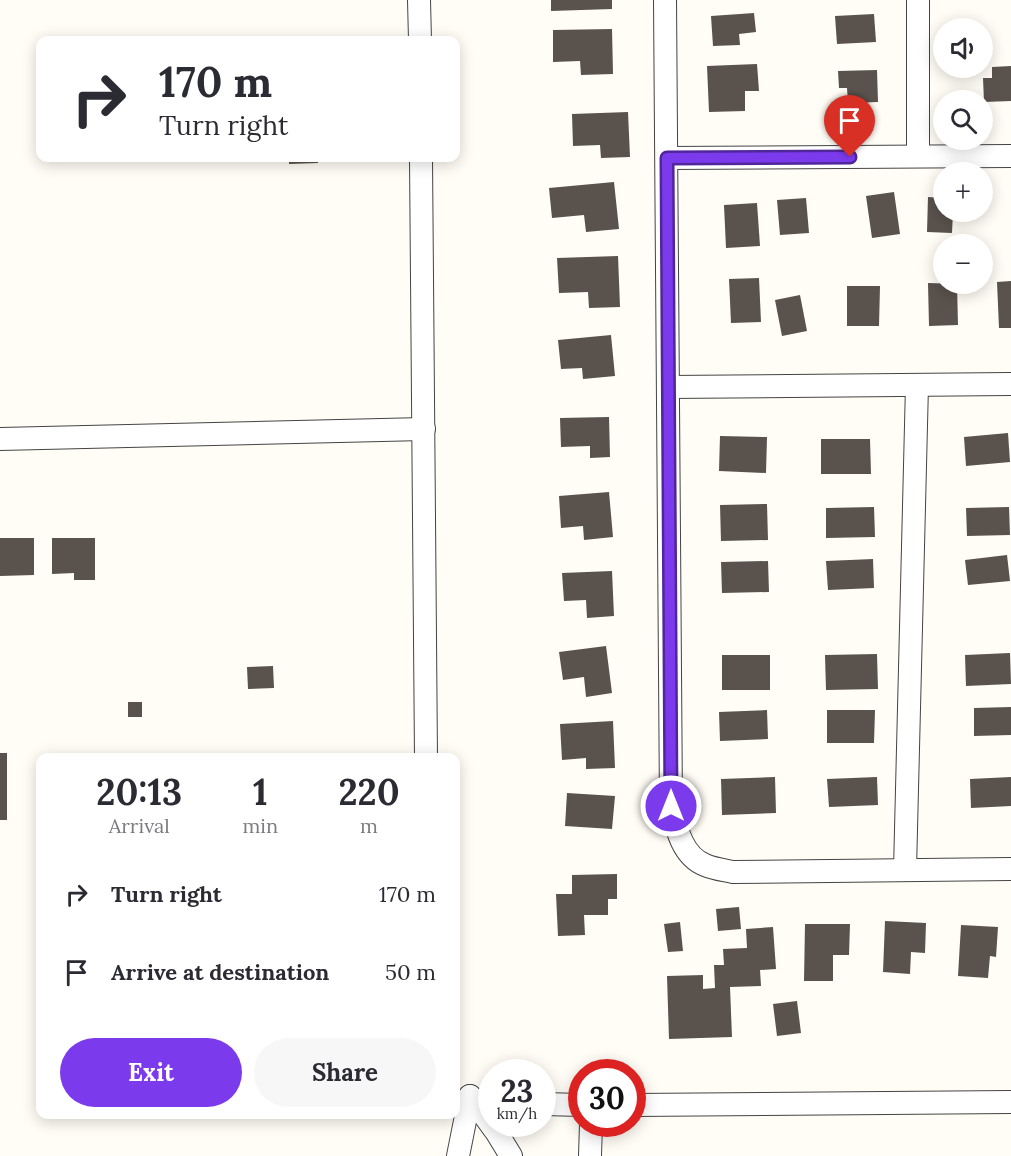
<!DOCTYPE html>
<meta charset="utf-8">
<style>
body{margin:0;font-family:Lora,serif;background:#f7f7f7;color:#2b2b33;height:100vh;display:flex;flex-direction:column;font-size:22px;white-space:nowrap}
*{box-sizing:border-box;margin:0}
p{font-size:20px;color:#7c7c81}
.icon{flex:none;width:33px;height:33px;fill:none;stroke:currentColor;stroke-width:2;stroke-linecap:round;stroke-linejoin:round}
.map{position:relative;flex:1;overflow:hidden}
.details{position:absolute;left:36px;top:753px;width:424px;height:366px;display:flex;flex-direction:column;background:#fff;border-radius:12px;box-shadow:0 3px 15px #0003}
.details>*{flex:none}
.top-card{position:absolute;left:36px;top:36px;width:424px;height:126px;border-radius:12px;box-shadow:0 3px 15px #0003;background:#fff;color:#2b2b33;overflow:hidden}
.fabs{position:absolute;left:933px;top:18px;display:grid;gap:12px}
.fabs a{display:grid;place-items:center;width:60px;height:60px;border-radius:50%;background:#fff;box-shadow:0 3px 15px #0003;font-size:30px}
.speed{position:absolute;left:478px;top:1059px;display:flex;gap:12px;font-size:30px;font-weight:700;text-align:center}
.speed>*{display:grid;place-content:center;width:78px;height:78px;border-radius:50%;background:#fff;box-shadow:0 3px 15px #0003;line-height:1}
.speed small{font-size:15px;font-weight:400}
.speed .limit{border:9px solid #d22;background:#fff;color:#111}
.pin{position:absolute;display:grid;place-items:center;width:51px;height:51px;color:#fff;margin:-62px -26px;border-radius:50% 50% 50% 0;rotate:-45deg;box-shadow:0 0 6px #0007}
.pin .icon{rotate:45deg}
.me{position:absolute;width:66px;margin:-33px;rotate:0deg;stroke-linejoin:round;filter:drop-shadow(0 0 4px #0008)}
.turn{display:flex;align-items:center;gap:21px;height:126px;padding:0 24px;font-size:27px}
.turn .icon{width:78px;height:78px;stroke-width:2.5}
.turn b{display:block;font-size:42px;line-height:51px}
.eta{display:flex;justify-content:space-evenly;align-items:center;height:102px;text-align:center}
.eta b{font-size:36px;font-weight:700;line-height:42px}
.action{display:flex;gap:12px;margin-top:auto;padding:12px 24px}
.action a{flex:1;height:69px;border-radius:36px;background:#7c3aed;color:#fff;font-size:24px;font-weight:700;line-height:69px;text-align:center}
.action a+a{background:#f7f7f7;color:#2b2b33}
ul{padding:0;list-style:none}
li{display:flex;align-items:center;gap:18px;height:78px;padding:0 24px}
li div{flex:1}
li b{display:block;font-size:22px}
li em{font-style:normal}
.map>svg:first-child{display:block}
.building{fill:#5a524d}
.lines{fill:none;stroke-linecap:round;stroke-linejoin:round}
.minor-casing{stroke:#444;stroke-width:24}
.minor{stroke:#fff;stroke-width:22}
.route-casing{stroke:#51269a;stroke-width:15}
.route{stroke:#7c3aed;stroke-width:10}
</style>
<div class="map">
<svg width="1011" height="1156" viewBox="0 0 1011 1156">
<rect width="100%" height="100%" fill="#fffdf5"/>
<g class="building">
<path d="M 551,0 L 612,0 L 612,9 L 551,11 Z"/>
<path d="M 754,13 L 756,32 L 739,34 L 740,45 L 713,46 L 711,16 Z"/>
<path d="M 874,14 L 876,42 L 837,44 L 835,16 Z"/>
<path d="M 612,29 L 613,74 L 581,75 L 580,61 L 553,62 L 553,30 Z"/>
<path d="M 757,64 L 759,91 L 745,91 L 745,111 L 709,112 L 707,66 Z"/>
<path d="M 1011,66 L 1011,101 L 984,102 L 983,78 L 992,78 L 992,67 Z"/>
<path d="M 877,70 L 878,102 L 848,103 L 847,88 L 839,88 L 838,71 Z"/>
<path d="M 628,112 L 630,157 L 601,158 L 600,145 L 573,146 L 572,114 Z"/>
<path d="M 289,158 L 318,158 L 318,163 L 289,164 Z"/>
<path d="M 614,182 L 619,229 L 586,232 L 584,215 L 552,218 L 549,188 Z"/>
<path d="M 894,192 L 900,234 L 872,238 L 866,196 Z"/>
<path d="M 928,197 L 944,198 L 944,212 L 953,212 L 952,233 L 927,232 Z"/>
<path d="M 806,198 L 809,233 L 780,235 L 777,200 Z"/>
<path d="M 757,203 L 760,246 L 726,248 L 724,205 Z"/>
<path d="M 618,256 L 620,307 L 589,308 L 588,292 L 559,293 L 557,258 Z"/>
<path d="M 759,278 L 761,322 L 731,323 L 729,279 Z"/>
<path d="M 1011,281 L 1011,328 L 999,328 L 997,282 Z"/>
<path d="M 928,283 L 957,284 L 958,325 L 929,326 Z"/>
<path d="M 847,286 L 880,286 L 879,326 L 847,326 Z"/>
<path d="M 800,295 L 807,331 L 782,336 L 775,300 Z"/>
<path d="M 611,335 L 615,376 L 583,379 L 582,368 L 561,369 L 558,340 Z"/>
<path d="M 609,417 L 610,457 L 590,458 L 590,446 L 561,447 L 560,418 Z"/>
<path d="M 1008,433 L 1010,462 L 966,466 L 964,437 Z"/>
<path d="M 720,436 L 767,437 L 766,473 L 719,471 Z"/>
<path d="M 821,439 L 870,439 L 871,474 L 821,474 Z"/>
<path d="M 609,492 L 613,537 L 584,540 L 583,526 L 561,528 L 559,496 Z"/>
<path d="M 767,504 L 768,540 L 721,541 L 720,505 Z"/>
<path d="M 874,507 L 875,537 L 826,538 L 826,508 Z"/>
<path d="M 1009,507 L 1010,535 L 967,536 L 966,508 Z"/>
<path d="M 0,538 L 34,538 L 34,575 L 0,576 Z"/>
<path d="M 52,538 L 95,538 L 95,580 L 74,580 L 74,573 L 52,574 Z"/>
<path d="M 1007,555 L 1010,581 L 968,585 L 965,560 Z"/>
<path d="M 873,559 L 874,588 L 828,590 L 826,561 Z"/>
<path d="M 768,561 L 769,592 L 722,593 L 721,562 Z"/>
<path d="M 612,571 L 614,616 L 587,618 L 586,600 L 564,601 L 562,573 Z"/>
<path d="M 606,646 L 612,693 L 586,697 L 584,677 L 563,680 L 559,652 Z"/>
<path d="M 1010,653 L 1011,684 L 966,686 L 965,655 Z"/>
<path d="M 877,654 L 878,689 L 826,690 L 825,655 Z"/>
<rect x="722" y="655" width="48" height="35"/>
<path d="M 273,666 L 274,688 L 248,689 L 247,667 Z"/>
<rect x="128" y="702" width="14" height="15"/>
<path d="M 1011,707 L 1011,735 L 974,736 L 974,708 Z"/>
<path d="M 767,710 L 768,739 L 720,741 L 719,712 Z"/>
<path d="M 827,710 L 875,710 L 874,743 L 827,743 Z"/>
<path d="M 613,721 L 615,768 L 586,769 L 586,758 L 562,760 L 560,724 Z"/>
<rect x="0" y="753" width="7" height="67"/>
<path d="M 775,777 L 776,813 L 722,815 L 721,779 Z"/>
<path d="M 877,777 L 878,805 L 829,807 L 827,779 Z"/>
<path d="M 1011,777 L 1011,806 L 971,808 L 970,779 Z"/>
<path d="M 567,793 L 615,796 L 612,829 L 565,826 Z"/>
<path d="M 617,874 L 617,899 L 608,899 L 608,915 L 584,915 L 585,935 L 558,936 L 556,894 L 572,894 L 572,875 Z"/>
<path d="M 739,907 L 741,929 L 718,931 L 716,909 Z"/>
<path d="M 885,921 L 926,923 L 925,953 L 911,952 L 910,974 L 883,972 Z"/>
<path d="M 680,922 L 683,951 L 668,952 L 664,924 Z"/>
<path d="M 805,924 L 850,924 L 849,955 L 833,955 L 833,981 L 804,981 Z"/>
<path d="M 961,925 L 998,927 L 996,957 L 990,956 L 988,978 L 958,976 Z"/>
<path d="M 773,927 L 776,969 L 760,970 L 761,986 L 730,987 L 732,1037 L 669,1039 L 667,976 L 703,975 L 703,989 L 715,988 L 714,965 L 724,965 L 723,949 L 747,948 L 746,929 Z"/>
<path d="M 797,1001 L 801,1033 L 777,1036 L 773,1004 Z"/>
</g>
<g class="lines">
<g class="minor-casing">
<g id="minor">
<path d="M 419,0 L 420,40"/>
<path d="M 665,0 L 671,806 C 676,827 682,856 705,865 C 714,869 724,870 733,872 L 1011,869"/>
<path d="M 918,0 L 918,156"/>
<path d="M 421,158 L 426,758"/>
<path d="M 667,158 L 1011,156"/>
<path d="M 668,387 L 1011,384"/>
<path d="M 0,439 L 424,429"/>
<path d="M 905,870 L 917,385"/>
<path d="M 470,1096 L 497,1133 L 511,1156"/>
<path d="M 543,1104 L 582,1105"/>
<path d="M 633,1105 L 1011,1102"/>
<path d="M 458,1156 L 470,1096"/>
<path d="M 590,1156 L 591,1124"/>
</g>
</g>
<use href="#minor" class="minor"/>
</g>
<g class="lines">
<g class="route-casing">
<path id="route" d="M 671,806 L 667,158 L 850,157"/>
</g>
<use href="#route" class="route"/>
</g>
</svg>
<div class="fabs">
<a><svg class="icon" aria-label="sound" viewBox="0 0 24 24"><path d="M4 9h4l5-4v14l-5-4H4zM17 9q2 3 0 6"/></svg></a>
<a><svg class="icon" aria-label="search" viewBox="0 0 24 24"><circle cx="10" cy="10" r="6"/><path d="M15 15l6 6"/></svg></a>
<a>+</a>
<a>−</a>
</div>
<div class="speed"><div>23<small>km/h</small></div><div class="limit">30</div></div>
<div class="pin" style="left:850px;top:157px;background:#d93025"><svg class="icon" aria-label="arrive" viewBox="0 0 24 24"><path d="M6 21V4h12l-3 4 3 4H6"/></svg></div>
<svg class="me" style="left:671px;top:806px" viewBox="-20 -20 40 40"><circle r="17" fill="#7c3aed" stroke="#fff" stroke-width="3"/><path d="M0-11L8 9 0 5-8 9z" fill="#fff"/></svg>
<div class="top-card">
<div class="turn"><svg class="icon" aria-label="right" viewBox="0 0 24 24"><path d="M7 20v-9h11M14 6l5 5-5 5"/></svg><div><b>170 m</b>Turn right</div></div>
</div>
<section class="details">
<div class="eta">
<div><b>20:13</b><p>Arrival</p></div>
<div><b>1</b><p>min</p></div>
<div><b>220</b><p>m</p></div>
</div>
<ul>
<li><svg class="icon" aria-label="right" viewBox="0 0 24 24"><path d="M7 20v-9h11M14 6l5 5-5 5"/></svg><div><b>Turn right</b></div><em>170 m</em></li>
<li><svg class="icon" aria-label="arrive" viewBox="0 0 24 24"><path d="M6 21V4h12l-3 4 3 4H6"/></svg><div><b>Arrive at destination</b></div><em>50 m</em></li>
</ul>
<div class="action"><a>Exit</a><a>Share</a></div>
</section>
</div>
